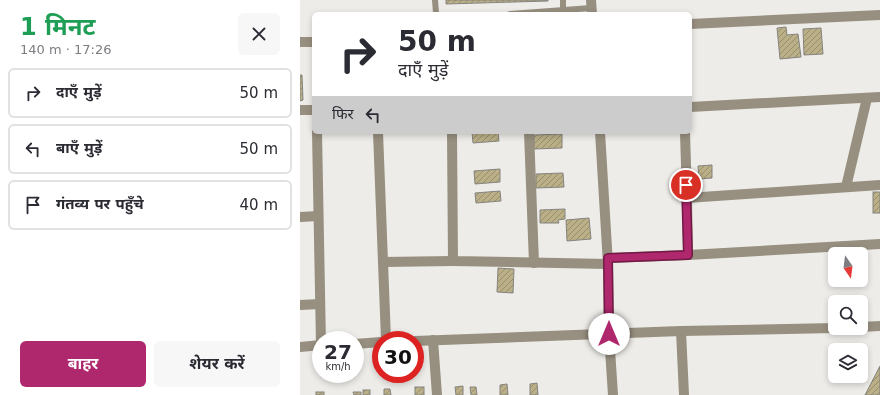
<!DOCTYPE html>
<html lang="hi">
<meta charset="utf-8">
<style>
body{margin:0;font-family:"DejaVu Sans","Noto Sans Devanagari",sans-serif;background:#f7f7f7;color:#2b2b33;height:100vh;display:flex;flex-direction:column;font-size:15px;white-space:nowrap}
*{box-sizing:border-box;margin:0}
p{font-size:13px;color:#7c7c81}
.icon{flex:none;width:22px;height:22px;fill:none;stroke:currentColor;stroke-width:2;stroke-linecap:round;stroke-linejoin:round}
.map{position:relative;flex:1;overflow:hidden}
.drawer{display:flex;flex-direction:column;background:#fff;width:300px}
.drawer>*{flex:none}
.top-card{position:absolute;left:12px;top:12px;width:380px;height:122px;border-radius:6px;box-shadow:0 2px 6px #0003;background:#fff;color:#2b2b33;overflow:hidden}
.needle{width:26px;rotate:166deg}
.buttons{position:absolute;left:528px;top:247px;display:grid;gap:8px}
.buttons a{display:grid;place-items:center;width:40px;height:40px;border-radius:6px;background:#fff;box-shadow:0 2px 6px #0003;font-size:20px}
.speed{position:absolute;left:12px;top:331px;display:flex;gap:8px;font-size:20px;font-weight:700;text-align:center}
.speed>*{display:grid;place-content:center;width:52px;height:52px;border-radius:50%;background:#fff;box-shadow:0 2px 6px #0003;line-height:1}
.speed small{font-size:10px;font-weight:400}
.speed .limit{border:6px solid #d22;background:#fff;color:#111}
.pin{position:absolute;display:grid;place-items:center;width:34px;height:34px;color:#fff;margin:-17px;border:2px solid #fff;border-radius:50%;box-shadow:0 1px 4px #0007}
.me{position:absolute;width:44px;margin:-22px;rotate:0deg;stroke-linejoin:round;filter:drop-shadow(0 0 3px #0008)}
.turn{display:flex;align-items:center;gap:14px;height:84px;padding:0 20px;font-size:18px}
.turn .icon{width:52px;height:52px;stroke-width:2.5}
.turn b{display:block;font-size:28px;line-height:34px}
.then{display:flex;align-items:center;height:38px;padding:0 20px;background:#0003;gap:8px;font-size:15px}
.round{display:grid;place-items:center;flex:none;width:42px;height:42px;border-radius:6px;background:#f7f7f7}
.head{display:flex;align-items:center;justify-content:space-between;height:68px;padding:0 20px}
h1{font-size:24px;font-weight:700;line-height:30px;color:#1e9e55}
.cta{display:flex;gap:8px;margin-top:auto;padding:8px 20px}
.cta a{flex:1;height:46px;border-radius:6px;background:#af276c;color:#fff;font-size:16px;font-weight:700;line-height:46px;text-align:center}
.cta a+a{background:#f7f7f7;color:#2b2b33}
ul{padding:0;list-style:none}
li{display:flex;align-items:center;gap:12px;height:50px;margin:0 8px 6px;padding:0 12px;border:2px solid #e1e1e2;border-radius:6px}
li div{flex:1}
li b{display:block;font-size:15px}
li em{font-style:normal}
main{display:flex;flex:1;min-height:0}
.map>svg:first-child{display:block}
.building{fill:url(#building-hatch);stroke:#84837f}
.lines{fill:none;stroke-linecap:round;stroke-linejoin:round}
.service{stroke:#978f7f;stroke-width:6}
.minor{stroke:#978f7f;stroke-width:10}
.tertiary{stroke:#978f7f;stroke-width:10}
.route-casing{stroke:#721946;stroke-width:10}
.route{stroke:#af276c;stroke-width:7}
</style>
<main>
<section class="drawer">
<div class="head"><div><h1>1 मिनट</h1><p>140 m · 17:26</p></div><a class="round"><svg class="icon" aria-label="close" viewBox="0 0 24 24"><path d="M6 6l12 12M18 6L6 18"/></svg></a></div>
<ul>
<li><svg class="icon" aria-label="right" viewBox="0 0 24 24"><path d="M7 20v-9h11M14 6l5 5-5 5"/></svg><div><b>दाएँ मुड़ें</b></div><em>50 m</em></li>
<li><svg class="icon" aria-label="left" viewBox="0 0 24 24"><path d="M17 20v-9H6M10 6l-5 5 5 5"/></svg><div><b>बाएँ मुड़ें</b></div><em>50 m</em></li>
<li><svg class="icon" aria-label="arrive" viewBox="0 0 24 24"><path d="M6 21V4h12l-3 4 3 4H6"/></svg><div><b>गंतव्य पर पहुँचे</b></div><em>40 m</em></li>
</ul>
<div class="cta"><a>बाहर</a><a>शेयर करें</a></div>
</section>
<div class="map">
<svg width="580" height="395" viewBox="0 0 580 395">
<defs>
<pattern id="building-hatch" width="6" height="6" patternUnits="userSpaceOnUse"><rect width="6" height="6" fill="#baaf87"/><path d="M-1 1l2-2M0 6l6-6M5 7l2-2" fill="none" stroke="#968e6d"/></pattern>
</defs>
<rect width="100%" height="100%" fill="#edece8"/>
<g class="building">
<path d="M 146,0 L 248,0 L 248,1 L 146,4 Z"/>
<path d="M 486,27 L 487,35 L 498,34 L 501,57 L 480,59 L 477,28 Z"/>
<path d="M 521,28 L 523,54 L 504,55 L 503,29 Z"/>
<path d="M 0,75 L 2,75 L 3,100 L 0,101 Z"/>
<path d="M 172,132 L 198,132 L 199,141 L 173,143 Z"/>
<path d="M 262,134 L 262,148 L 234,149 L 234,135 Z"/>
<path d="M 412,165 L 412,178 L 399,179 L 398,166 Z"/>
<path d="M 200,169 L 200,182 L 175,184 L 174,171 Z"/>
<path d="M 263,173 L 264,187 L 236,188 L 236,174 Z"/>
<path d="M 200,191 L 201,201 L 176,203 L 175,193 Z"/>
<rect x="573" y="192" width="7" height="21"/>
<path d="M 265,209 L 265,219 L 258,220 L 259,223 L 240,223 L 240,210 Z"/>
<path d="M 289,218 L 291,239 L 267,241 L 266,220 Z"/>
<path d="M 198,268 L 214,269 L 213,293 L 197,292 Z"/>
<path d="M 580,366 L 580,395 L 565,395 Z"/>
<path d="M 237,383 L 238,395 L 230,395 L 230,384 Z"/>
<path d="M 207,384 L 208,395 L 200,395 L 200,385 Z"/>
<path d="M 163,386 L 163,395 L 156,395 L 155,387 Z"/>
<rect x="115" y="387" width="9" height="8"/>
<path d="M 170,387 L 176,387 L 177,395 L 171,395 Z"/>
<path d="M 84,389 L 90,389 L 91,395 L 84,395 Z"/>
<rect x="63" y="390" width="7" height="5"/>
<rect x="16" y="392" width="8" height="3"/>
<path d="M 53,392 L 61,392 L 61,395 L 54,395 Z"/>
</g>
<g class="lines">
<g class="service">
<path d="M 135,0 L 136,13 L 137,14"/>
<path d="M 263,0 L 263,11"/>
<path d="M 210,14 L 291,8"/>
</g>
<g class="minor">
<path d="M 291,0 L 292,14"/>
<path d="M 390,24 L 580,15"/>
<path d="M 0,42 L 14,42"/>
<path d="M 390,107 L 580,97"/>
<path d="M 0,110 L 14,110"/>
<path d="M 17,132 L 21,345"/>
<path d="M 78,132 L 86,340"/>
<path d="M 152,132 L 153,261 L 308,264"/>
<path d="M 229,132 L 234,263"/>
<path d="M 300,132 L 308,264 L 309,334 L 313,395"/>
<path d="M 385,132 L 387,198 L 580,185"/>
<path d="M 546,187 L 567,98"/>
<path d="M 387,198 L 388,255"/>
<path d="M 0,217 L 18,216"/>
<path d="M 308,258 L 388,255 L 580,244"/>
<path d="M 83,262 L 153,261"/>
<path d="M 0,305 L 20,304"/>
<path d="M 381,331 L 384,395"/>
<path d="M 133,340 L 137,395"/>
</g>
<g class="tertiary">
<path d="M 561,327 L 580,326"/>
<path d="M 115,341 L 381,331 L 535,328"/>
<path d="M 55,344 L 81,342"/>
<path d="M 0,347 L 21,345"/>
</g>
</g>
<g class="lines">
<g class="route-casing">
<path id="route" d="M 309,334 L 308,258 L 388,255 L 386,185"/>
</g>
<use href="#route" class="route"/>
</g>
</svg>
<div class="buttons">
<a><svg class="needle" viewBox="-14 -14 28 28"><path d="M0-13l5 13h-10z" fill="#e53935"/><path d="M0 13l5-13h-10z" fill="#7c7c81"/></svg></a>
<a><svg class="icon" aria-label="search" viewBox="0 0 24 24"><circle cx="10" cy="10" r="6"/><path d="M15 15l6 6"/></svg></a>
<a><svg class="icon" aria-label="layers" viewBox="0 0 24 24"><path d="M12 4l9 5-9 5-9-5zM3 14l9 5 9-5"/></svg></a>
</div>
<div class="speed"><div>27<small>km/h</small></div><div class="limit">30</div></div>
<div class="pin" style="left:386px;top:185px;background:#d93025"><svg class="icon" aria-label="arrive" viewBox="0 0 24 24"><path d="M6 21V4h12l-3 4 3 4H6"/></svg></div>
<svg class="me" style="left:309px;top:334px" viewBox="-20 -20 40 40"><circle r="19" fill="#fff"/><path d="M0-13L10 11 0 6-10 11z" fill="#af276c"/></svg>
<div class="top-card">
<div class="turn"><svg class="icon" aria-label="right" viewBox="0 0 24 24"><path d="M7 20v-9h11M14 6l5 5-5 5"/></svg><div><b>50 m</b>दाएँ मुड़ें</div></div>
<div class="then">फिर<svg class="icon" aria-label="left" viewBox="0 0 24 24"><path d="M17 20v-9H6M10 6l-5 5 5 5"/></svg></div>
</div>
</div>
</main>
